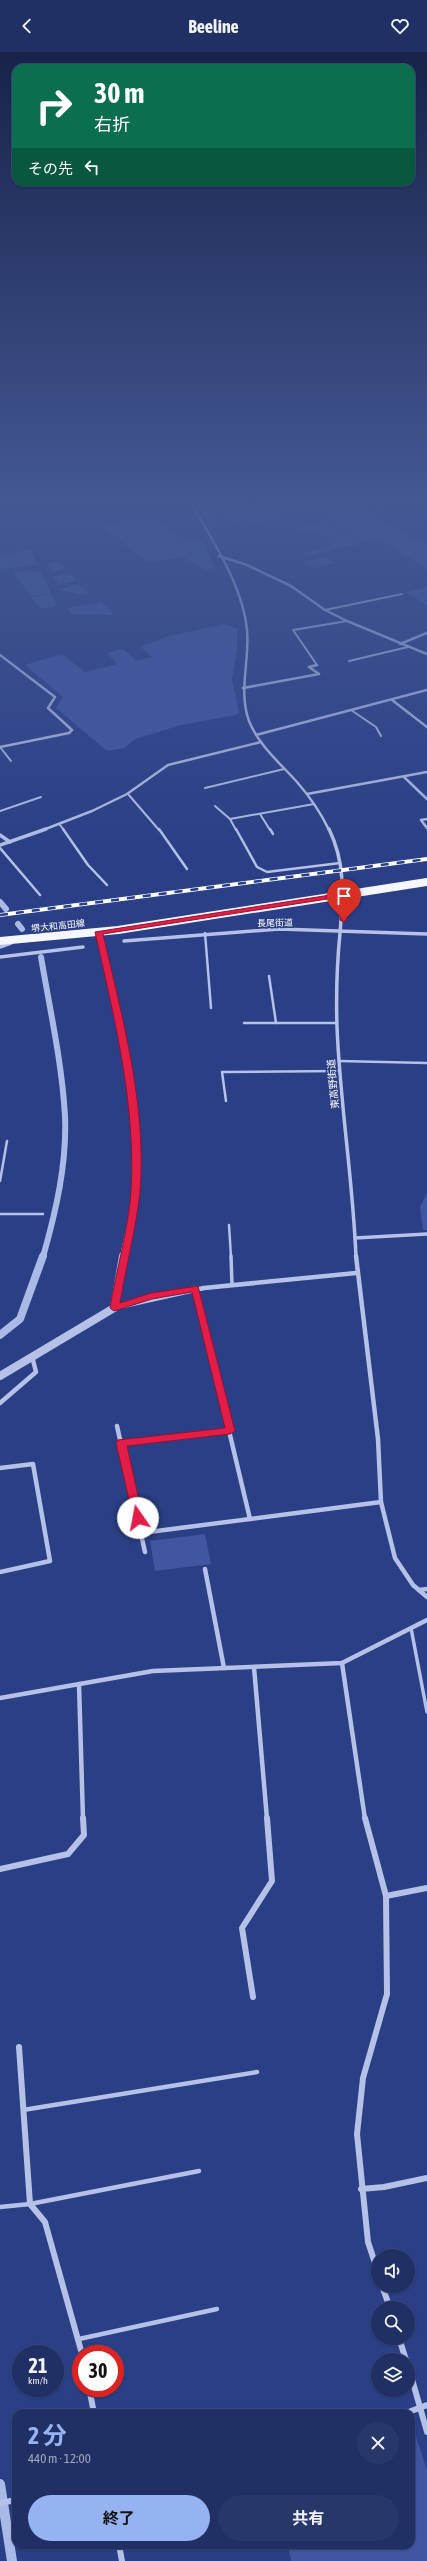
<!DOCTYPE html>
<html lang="ja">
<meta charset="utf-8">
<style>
body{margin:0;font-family:"Asap Condensed","Noto Sans JP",sans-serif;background:#28376a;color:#f1f3f6;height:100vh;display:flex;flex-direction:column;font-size:15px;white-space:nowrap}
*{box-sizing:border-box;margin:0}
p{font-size:13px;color:#a2a9bf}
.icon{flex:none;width:22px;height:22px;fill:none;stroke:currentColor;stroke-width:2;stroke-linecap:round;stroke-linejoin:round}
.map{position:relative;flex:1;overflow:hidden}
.panel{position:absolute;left:12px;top:2357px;width:403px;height:140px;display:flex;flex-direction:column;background:#202f64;border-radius:12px;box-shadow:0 1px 3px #0004,0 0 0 1px #3d4a78}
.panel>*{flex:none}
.guide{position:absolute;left:12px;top:12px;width:403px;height:122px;border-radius:12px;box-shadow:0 1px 3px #0004,0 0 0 1px #3d4a78;background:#0b6e4f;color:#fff;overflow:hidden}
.buttons{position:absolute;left:371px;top:2197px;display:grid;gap:8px}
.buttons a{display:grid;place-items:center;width:44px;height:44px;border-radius:50%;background:#202f64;box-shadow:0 1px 3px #0004,0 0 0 1px #3d4a78;font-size:20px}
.speed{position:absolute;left:12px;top:2293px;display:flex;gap:8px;font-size:20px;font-weight:700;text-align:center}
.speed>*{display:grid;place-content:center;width:52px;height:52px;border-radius:50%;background:#202f64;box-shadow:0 1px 3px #0004,0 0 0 1px #3d4a78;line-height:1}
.speed small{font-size:10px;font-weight:400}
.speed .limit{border:6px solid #d22;background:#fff;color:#111}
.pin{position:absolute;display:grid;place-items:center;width:34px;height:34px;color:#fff;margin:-41px -17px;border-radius:50% 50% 50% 0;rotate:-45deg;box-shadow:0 0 4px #0007}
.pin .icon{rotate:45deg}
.me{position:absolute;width:44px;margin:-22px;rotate:348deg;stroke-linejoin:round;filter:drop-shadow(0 0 3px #0008)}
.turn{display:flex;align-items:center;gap:14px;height:84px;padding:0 16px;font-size:18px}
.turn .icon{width:52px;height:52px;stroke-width:2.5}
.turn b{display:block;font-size:28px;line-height:34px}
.then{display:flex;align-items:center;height:38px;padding:0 16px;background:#0003;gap:8px;font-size:15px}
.round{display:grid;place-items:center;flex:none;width:42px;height:42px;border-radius:21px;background:#28376a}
.summary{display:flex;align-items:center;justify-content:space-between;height:68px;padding:0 16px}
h1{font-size:24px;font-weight:700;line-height:30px;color:#95b2f1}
.action{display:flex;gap:8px;margin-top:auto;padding:8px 16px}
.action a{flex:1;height:46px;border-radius:24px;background:#95b2f1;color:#111;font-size:16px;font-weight:700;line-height:46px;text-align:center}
.action a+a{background:#28376a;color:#f1f3f6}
header{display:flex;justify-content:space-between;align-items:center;height:52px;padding:0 16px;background:#202f64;font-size:18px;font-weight:700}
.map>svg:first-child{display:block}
.green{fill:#3f57a1}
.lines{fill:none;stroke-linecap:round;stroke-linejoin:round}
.stream-far2{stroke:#a9bae7;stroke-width:6}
.stream-far1{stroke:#a9bae7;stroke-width:8}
.stream{stroke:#a9bae7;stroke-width:10}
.service-far3{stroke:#b5c1e7;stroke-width:2}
.service-far2{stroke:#b5c1e7;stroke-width:2.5}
.service-far1{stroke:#b5c1e7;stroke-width:3.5}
.service{stroke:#b5c1e7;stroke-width:4.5}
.minor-far3{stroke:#b5c1e7;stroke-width:2.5}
.minor-far2{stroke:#b5c1e7;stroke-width:3.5}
.minor-far1{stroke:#b5c1e7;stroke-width:4.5}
.minor{stroke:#b5c1e7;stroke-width:6}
.tertiary-far1{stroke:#b5c1e7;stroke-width:6}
.tertiary{stroke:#b5c1e7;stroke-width:8}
.primary{stroke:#f6f7fe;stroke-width:8}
.rail-casing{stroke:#fff;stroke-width:4}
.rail{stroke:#2a3f85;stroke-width:2.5;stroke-dasharray:8;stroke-linecap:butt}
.route{fill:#e11d48;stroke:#92132f}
.labels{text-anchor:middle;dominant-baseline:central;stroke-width:3.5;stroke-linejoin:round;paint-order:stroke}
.far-street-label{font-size:9px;fill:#fff;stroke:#2a3f85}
.street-label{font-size:10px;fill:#fff;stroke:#2a3f85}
</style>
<header><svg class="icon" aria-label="back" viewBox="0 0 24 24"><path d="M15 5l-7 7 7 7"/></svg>Beeline<svg class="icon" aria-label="heart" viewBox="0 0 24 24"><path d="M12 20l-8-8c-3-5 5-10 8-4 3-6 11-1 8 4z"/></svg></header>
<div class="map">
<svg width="427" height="2509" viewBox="0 0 427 2509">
<rect width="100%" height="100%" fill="#2a3f85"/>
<g class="green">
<path d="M 199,454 L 208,454 L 222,472 L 210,476 Z"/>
<path d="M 217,454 L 225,454 L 225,457 L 226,454 L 361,454 L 416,488 L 422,487 L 427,490 L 427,517 L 379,487 L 364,491 L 314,459 L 253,472 L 231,459 L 247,469 L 229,470 Z"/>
<path d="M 147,464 L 153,465 L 183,487 L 203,489 L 215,516 L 205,518 L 183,505 L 148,510 L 104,476 L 107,473 Z"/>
<path d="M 323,469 L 326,469 L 362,491 L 307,504 L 304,501 L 334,493 L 314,481 L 302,483 L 292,477 Z"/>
<path d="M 28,497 L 30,498 L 37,513 L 0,517 L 0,504 Z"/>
<path d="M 324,505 L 335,511 L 316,516 L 301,511 Z"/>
<path d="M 58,510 L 67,517 L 52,520 L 48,512 Z"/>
<path d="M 27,519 L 41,520 L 51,541 L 31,544 L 13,520 Z"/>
<path d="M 67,522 L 71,522 L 76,528 L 58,533 L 54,524 Z"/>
<path d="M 77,532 L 89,541 L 81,543 L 60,538 Z"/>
<path d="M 427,535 L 427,553 L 406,540 Z"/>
<path d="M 51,542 L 57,554 L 41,557 L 31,545 Z"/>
<path d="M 101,550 L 113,561 L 112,563 L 71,562 L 67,556 Z"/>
<path d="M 225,572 L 237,577 L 237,598 L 232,627 L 239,660 L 235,663 L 181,673 L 135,687 L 125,696 L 107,699 L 56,656 L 63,645 L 25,613 L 58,603 L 64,604 L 85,620 L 118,612 L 107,601 L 123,597 L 136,609 L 152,605 L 141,595 L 165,585 Z"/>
<path d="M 427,1141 L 427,1178 L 423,1178 L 420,1155 Z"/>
<path d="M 205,1482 L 211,1512 L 155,1519 L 150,1489 Z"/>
<path d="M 411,2370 L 427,2418 L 427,2509 L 291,2509 L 288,2493 L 411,2493 Z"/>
</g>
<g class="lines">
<g class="stream-far2">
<path d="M 0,850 L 6,857"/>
<path d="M 18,872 L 22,877"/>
<path d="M 41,905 C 50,958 62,1011 65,1064 C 67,1112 56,1159 43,1205"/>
</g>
<path class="stream-far1" d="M 0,1283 L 20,1267 L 43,1204"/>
<path class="stream" d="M 0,2432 L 12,2509"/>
<g class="service-far3">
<path d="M 378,455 L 383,454"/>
<path d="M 325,558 L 402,542"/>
<path d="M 349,609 L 408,595"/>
<path d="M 317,613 L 293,578 L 347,569"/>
<path d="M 351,658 L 376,675 L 381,684"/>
<path d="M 0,695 L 11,709"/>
<path d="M 205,736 L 284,717"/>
<path d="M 128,742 L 159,778"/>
<path d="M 215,754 L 230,767 L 236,778"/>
<path d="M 0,759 L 41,745"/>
<path d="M 260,762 L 270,778"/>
<path d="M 230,767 L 314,752"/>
<path d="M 60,773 L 64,778"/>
</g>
<g class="service-far2">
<path d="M 63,777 L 88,813 L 107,833"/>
<path d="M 159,777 L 187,817"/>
<path d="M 236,777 L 257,815 L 267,820 L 340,811"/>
<path d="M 270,777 L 273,782"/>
<path d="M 0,796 L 40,843"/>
<path d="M 205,881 L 211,956"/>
<path d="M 269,924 L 276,971"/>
<path d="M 244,971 L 337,971"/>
<path d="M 339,1009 L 427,1011"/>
<path d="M 226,1049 L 222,1020 L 339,1019"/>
<path d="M 0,1129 L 7,1089"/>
<path d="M 0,1162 L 43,1162"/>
<path d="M 229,1173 L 231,1205"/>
</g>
<g class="service-far1">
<path d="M 231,1204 L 232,1233"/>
<path d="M 411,1576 L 427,1660"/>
</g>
<g class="service">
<path d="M 23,2058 L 257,2020"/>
<path d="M 0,2155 L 30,2152 L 199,2119"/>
<path d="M 79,2287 L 217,2257"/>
</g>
<g class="minor-far3">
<path d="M 193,454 C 214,492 243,534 247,578 C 250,608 238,639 249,669 C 259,694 280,711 297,730 C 310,745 321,761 329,778"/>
<path d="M 219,504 L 247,513 L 291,534 L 325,558 L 347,569 L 427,602"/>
<path d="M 400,592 L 427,581"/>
<path d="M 0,603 L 55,645 L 48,656 L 72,678 L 69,681 L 0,695"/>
<path d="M 243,636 L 319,622 L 309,615 L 317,613"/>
<path d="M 392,648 L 427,675"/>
<path d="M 256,683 L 427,638"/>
<path d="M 404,725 L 427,747"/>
<path d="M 307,742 L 427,720"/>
<path d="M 427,767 L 421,768 L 427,776"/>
<path d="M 43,778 L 92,759 L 127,742 L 168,713 L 261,690"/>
</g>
<g class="minor-far2">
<path d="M 329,777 C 346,812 343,844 340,881 C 337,911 336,944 337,975 C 340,1052 353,1128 356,1205"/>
<path d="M 0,783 L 10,790"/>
<path d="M 0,793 L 46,777"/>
<path d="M 124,889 L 279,877 L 427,882"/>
<path d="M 0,895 L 11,891"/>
<path d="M 0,905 L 83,895"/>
<path d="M 355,1186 L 427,1182"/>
</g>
<g class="minor-far1">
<path d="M 356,1204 L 378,1387 L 381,1450 L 395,1506 L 413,1533 L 427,1545"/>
<path d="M 195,1236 L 250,1467"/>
<path d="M 114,1256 L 204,1236 L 356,1221"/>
<path d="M 0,1351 L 36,1320 L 32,1304"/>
<path d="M 117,1374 L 145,1500"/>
<path d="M 121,1391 L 230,1379"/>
<path d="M 0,1416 L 33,1412 L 50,1509 L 0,1520"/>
<path d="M 141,1481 L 381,1450"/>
<path d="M 205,1517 L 224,1616"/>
<path d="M 419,1538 L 427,1537"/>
<path d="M 342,1611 L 365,1767"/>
<path d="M 254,1615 L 267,1767"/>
<path d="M 79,1632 L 83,1767"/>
<path d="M 0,1646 L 153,1619 L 342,1611 L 427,1568"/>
</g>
<g class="minor">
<path d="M 365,1766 L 386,1844 L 387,1942 L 363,2026 L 357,2082 L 368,2190 L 378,2220"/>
<path d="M 0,1817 L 68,1802 L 84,1783 L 83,1766"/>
<path d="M 386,1844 L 427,1836"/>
<path d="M 253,1945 L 242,1876 L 272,1829 L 267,1766"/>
<path d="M 19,1995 L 30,2152 L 45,2170 L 82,2302"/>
<path d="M 361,2137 L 384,2135 L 427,2126"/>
<path d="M 382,2234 L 390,2256"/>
<path d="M 399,2286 L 406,2308"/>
<path d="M 408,2313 L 427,2380"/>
<path d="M 89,2336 L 94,2361"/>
<path d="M 406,2361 L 427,2353"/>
<path d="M 0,2451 L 16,2448"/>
<path d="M 119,2493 L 122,2509"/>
</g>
<path class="tertiary-far1" d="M 99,880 C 118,965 141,1051 135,1139 C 134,1160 127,1183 123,1205"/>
<path class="tertiary" d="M 0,1324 L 114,1256 L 123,1204"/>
<path class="primary" d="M 0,889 L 118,878 L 427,830"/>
<g class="rail-casing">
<path id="rail" d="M 0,863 L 427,807"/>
</g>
<use href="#rail" class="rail"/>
</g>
<linearGradient id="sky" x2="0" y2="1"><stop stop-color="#172349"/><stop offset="0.56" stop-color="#445894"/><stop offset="1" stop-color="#445894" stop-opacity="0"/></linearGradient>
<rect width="427" height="805" fill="url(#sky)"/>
<path class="route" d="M 343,841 L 347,843 L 347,868 L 344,870 L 340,868 L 340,845 L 103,882 C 122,965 147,1053 140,1140 C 136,1177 126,1214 120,1251 L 151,1241 L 198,1234 L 235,1379 L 230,1382 L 127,1394 L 143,1466 L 138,1470 L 134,1469 L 116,1391 L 118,1388 L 225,1376 L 192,1240 L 152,1247 L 114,1259 L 110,1256 C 116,1220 129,1174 131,1139 C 136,1051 114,965 95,880 Z"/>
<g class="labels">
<g class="far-street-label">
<text transform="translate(275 871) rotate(-1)">長尾街道</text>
<text transform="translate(58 874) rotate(-6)">堺大和高田線</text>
</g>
<g class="street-label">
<text transform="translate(333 1032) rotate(-95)">東高野街道</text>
</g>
</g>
</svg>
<div class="buttons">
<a><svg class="icon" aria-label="sound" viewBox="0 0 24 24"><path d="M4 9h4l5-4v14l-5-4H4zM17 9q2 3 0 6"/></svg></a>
<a><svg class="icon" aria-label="search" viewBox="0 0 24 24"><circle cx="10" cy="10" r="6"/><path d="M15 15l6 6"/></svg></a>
<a><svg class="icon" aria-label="layers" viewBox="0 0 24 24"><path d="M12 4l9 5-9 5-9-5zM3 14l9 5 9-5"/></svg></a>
</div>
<div class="speed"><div>21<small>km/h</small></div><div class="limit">30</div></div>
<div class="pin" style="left:344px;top:868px;background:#d93025"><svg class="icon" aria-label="arrive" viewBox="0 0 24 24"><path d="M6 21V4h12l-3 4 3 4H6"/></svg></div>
<svg class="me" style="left:138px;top:1466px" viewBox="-20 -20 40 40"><circle r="19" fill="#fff"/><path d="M0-13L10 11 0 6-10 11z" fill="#e11d48"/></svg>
<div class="guide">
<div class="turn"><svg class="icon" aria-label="right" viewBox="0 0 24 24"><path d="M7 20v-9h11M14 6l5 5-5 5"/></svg><div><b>30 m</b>右折</div></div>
<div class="then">その先<svg class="icon" aria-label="left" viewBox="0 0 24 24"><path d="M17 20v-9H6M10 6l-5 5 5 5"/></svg></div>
</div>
<section class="panel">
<div class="summary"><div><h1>2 分</h1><p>440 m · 12:00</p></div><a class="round"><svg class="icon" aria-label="close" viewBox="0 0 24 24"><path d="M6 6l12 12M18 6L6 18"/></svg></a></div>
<div class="action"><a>終了</a><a>共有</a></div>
</section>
</div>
